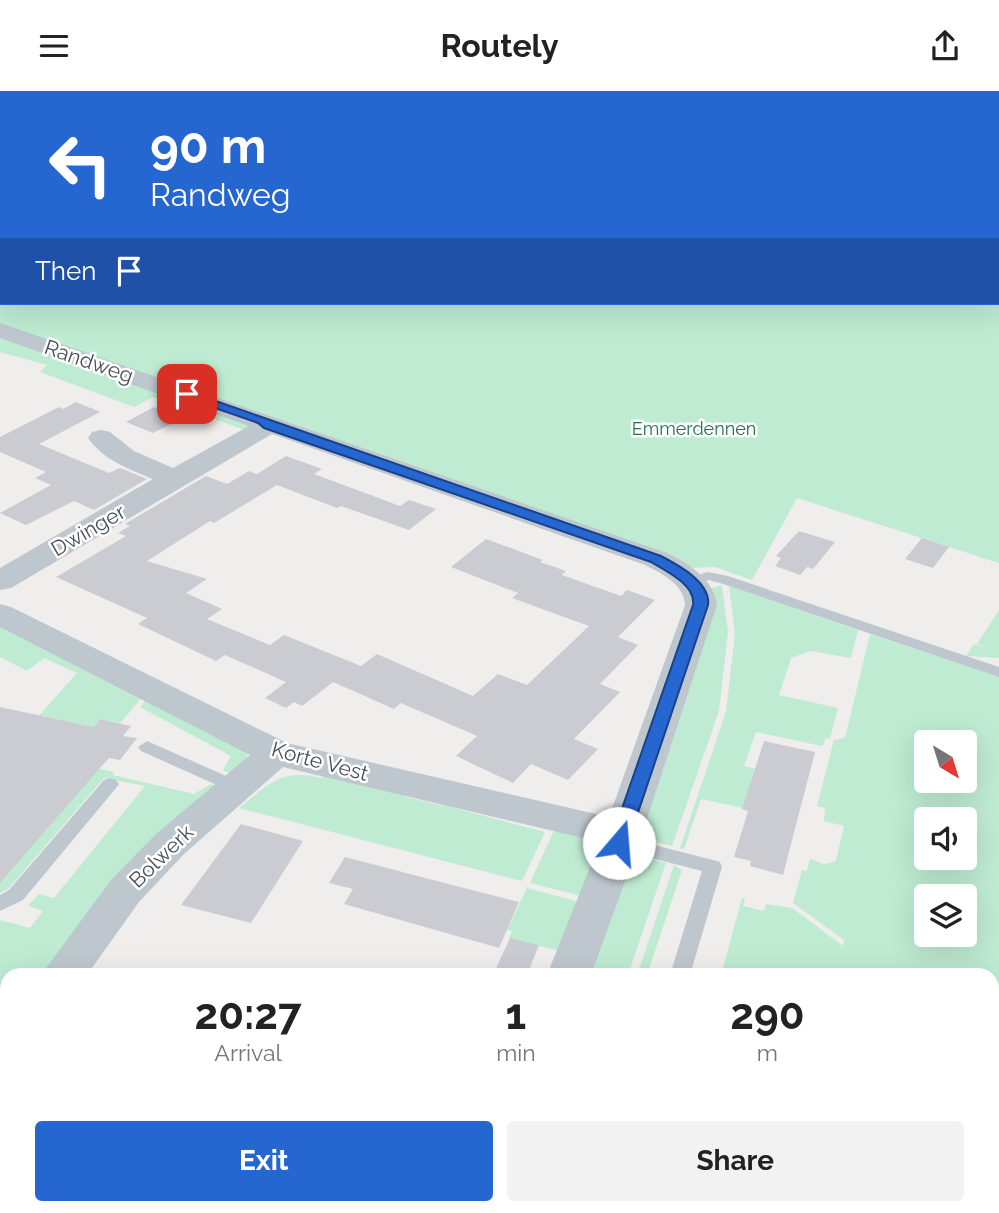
<!DOCTYPE html>
<style>
body{margin:0;font-family:Raleway,sans-serif;background:#f2f2f2;color:#222;height:100vh;display:flex;flex-direction:column;font-size:26px;white-space:nowrap}
*{box-sizing:border-box;margin:0}
p{font-size:23px;color:#767676}
.icon{flex:none;width:38px;height:38px;fill:none;stroke:currentColor;stroke-width:2;stroke-linecap:round;stroke-linejoin:round}
.map{position:relative;flex:1;overflow:hidden}
.side{position:absolute;left:0px;top:877px;width:999px;height:247px;display:flex;flex-direction:column;background:#fff;border-radius:21px 21px 0 0;box-shadow:0 7px 28px #0002}
.side>*{flex:none}
.top-card{position:absolute;left:0px;top:0px;width:999px;height:214px;box-shadow:0 7px 28px #0002;background:#2666d1;color:#fff;overflow:hidden}
.needle{width:46px;rotate:142deg}
.fabs{position:absolute;left:914px;top:639px;display:grid;gap:14px}
.fabs a{display:grid;place-items:center;width:63px;height:63px;border-radius:7px;background:#fff;box-shadow:0 7px 28px #0002;font-size:35px}
.pin{position:absolute;display:grid;place-items:center;width:60px;height:60px;color:#fff;margin:-30px;border-radius:14px;box-shadow:0 4px 10px #0006}
.me{position:absolute;width:77px;margin:-38px;rotate:18deg;stroke-linejoin:round;filter:drop-shadow(0 0 5px #0008)}
.turn{display:flex;align-items:center;gap:24px;height:147px;padding:0 35px;font-size:32px}
.turn .icon{width:91px;height:91px;stroke-width:2.5}
.turn b{display:block;font-size:49px;line-height:60px}
.then{display:flex;align-items:center;height:66px;padding:0 35px;background:#0003;gap:14px;font-size:26px}
.eta{display:flex;justify-content:space-evenly;align-items:center;height:119px;text-align:center}
.eta b{font-size:42px;font-weight:700;line-height:49px}
.button{display:flex;gap:14px;margin-top:auto;padding:14px 35px}
.button a{flex:1;height:80px;border-radius:7px;background:#2666d1;color:#fff;font-size:28px;font-weight:700;line-height:80px;text-align:center}
.button a+a{background:#f2f2f2;color:#222}
header{display:flex;justify-content:space-between;align-items:center;height:91px;padding:0 35px;background:#fff;font-size:32px;font-weight:700}
.map>svg:first-child{display:block}
.green{fill:#beebd2;fill-rule:evenodd}
.lines{fill:none;stroke-linecap:round;stroke-linejoin:round}
.stream{stroke:#8ecde5;stroke-width:4.5}
.building{fill:#caccd2}
.service{fill:#bfc7ce;fill-rule:evenodd}
.minor{fill:#bfc7ce;fill-rule:evenodd}
.secondary{fill:#bfc7d3;fill-rule:evenodd}
.route{fill:#2666d1;stroke:#194288;stroke-width:2}
.labels{text-anchor:middle;dominant-baseline:central;stroke-width:5;stroke-linejoin:round;paint-order:stroke}
.far-park-label{font-size:18px;fill:#1d754f;stroke:#fff}
.street-label{font-size:21px;fill:#474f59;stroke:#fff}
</style>
<header><svg class="icon" aria-label="menu" viewBox="0 0 24 24"><path d="M4 6h16M4 12h16M4 18h16"/></svg>Routely<svg class="icon" aria-label="share" viewBox="0 0 24 24"><path d="M12 15V3M7 8l5-5 5 5M5 13v7h14v-7"/></svg></header>
<div class="map">
<svg width="999" height="1122" viewBox="0 0 999 1122">
<rect width="100%" height="100%" fill="#f0eded"/>
<g class="green">
<path d="M 0,0 L 999,0 L 999,472 L 797,407 L 752,489 L 715,476 L 688,477 L 0,236 ZM 2,2 L 998,2 L 998,212 L 2,212 Z"/>
<path d="M 0,241 L 255,330 L 245,339 L 153,306 L 134,316 L 40,281 L 47,274 L 0,261 Z"/>
<path d="M 722,494 L 728,541 L 719,620 L 672,755 L 644,748 L 640,740 L 709,498 Z"/>
<path d="M 729,495 L 858,539 L 851,567 L 810,560 L 791,567 L 779,604 L 838,617 L 830,648 L 826,647 L 822,655 L 756,641 L 744,675 L 755,678 L 743,717 L 701,708 L 684,758 L 680,757 L 726,621 L 735,542 Z"/>
<path d="M 999,519 L 999,567 L 966,565 L 974,553 L 986,557 L 977,553 Z"/>
<path d="M 0,531 L 145,603 L 120,632 L 100,628 L 94,636 L 43,625 L 14,659 L 114,681 L 113,684 L 194,703 L 211,693 L 221,696 L 48,884 L 7,884 L 7,896 L 0,895 L 0,829 L 30,837 L 43,820 L 28,815 L 39,803 L 54,807 L 145,695 L 104,687 L 9,797 L 0,802 L 0,668 L 77,582 L 44,567 L 27,580 L 0,566 Z"/>
<path d="M 870,543 L 999,586 L 999,1122 L 557,1122 L 559,1116 L 992,1116 L 992,884 L 721,884 L 742,807 L 745,808 L 743,815 L 764,820 L 766,813 L 792,817 L 843,855 L 844,849 L 793,812 L 802,779 L 807,780 L 810,768 L 824,773 L 836,770 L 844,735 L 824,730 L 825,717 L 817,715 L 834,649 L 845,647 ZM 926,651 L 964,651 L 964,690 L 926,690 ZM 926,728 L 964,728 L 964,766 L 926,766 ZM 926,805 L 964,805 L 964,844 L 926,844 Z"/>
<path d="M 149,605 L 246,659 L 248,669 L 236,686 L 223,679 L 231,665 L 140,616 Z"/>
<path d="M 326,681 L 400,699 L 406,706 L 444,715 L 447,711 L 452,712 L 450,716 L 545,741 L 522,790 L 239,717 C 269,693 281,677 322,687 Z"/>
<path d="M 555,737 C 573,742 589,745 597,764 L 586,806 L 530,792 Z"/>
<path d="M 639,765 L 666,772 L 628,884 L 584,884 L 626,772 Z"/>
<path d="M 674,774 L 682,779 L 647,884 L 637,884 Z"/>
<path d="M 527,797 L 583,812 L 563,861 L 509,847 L 512,840 L 507,839 Z"/>
</g>
<g class="lines">
<path class="stream" d="M 727,2 L 730,0"/>
</g>
<g class="building">
<path d="M 76,311 L 100,321 L 39,353 L 109,382 L 120,377 L 147,388 L 94,419 L 74,410 L 26,434 L 0,422 L 51,394 L 35,387 L 46,381 L 0,361 L 0,346 L 59,316 L 63,318 Z"/>
<path d="M 154,316 L 183,327 L 153,342 L 126,331 Z"/>
<path d="M 286,365 L 322,378 L 314,383 L 400,415 L 409,409 L 436,418 L 409,439 L 341,415 L 337,417 L 277,394 L 214,432 L 210,430 L 147,470 L 207,488 L 186,502 L 222,518 L 207,528 L 270,554 L 284,544 L 361,575 L 377,563 L 473,605 L 498,583 L 527,594 L 589,535 L 512,507 L 518,502 L 451,476 L 486,448 L 543,469 L 540,471 L 566,480 L 562,484 L 621,505 L 627,499 L 655,509 L 618,546 L 638,554 L 600,593 L 620,601 L 574,648 L 598,658 L 568,689 L 531,673 L 513,692 L 456,665 L 477,645 L 401,612 L 394,618 L 333,591 L 302,615 L 294,611 L 286,617 L 265,607 L 286,591 L 225,564 L 216,570 L 138,533 L 147,527 L 56,486 L 126,445 L 118,442 L 130,435 L 125,433 L 206,385 L 227,393 L 249,380 L 257,383 Z"/>
<path d="M 799,440 L 835,451 L 813,478 L 807,476 L 800,484 L 775,475 L 781,467 L 776,465 Z"/>
<path d="M 922,447 L 949,456 L 933,477 L 905,468 Z"/>
<path d="M 0,616 L 94,636 L 100,628 L 131,635 L 123,645 L 137,647 L 120,669 L 109,667 L 99,678 L 0,792 Z"/>
<path d="M 764,650 L 815,661 L 783,784 L 750,775 L 751,770 L 734,766 L 748,720 L 742,718 Z"/>
<path d="M 241,733 L 303,750 L 251,832 L 181,814 Z"/>
<path d="M 345,766 L 460,796 L 519,811 L 499,857 L 344,813 L 353,798 L 329,792 Z"/>
<path d="M 510,847 L 539,854 L 527,884 L 493,884 Z"/>
</g>
<g class="lines">
<g class="service">
<path d="M 708,481 L 728,485 L 999,576 L 999,586 L 720,492 L 709,489 L 688,495 L 681,491 L 683,488 Z"/>
<path d="M 147,650 L 242,692 L 245,696 L 242,700 L 230,700 L 141,660 L 138,656 Z"/>
<path d="M 110,687 L 116,689 L 119,693 L 116,697 L 23,809 L 0,820 L 0,804 L 9,799 L 104,689 Z"/>
<path d="M 619,745 L 713,769 L 720,771 L 722,776 L 690,884 L 670,884 L 702,780 L 612,757 L 610,752 L 612,747 Z"/>
</g>
<g class="minor">
<path d="M 0,232 L 667,462 C 688,472 714,488 717,514 L 639,752 L 591,884 L 547,884 L 600,751 L 283,676 L 184,763 L 139,811 L 87,884 L 41,884 L 111,789 L 156,743 L 250,664 L 0,536 L 0,513 L 11,516 L 287,652 L 609,726 L 685,514 C 684,493 662,483 645,474 L 272,343 L 11,497 L 0,499 L 0,477 L 153,388 C 129,378 103,369 88,347 L 92,341 L 101,339 L 110,341 L 134,360 L 173,377 L 249,335 L 0,247 Z"/>
<path d="M 0,892 L 7,894 L 7,930 L 0,928 Z"/>
<path d="M 7,939 L 7,984 L 0,986 L 0,941 Z"/>
<path d="M 450,1116 L 501,1116 L 500,1122 L 448,1122 Z"/>
</g>
<g class="secondary">
<path d="M 153,0 L 172,0 L 152,2 Z"/>
<path d="M 0,161 L 2,161 L 0,176 Z"/>
</g>
</g>
<path class="route" d="M 187,300 L 661,465 C 678,474 711,491 708,514 L 626,757 L 613,757 L 610,752 L 693,514 C 696,494 666,480 651,471 L 264,337 L 258,332 L 183,306 L 181,303 Z"/>
<g class="labels">
<g class="far-park-label">
<text x="694" y="337">Emmerdennen</text>
</g>
<g class="street-label">
<text transform="translate(89 270) rotate(19)">Randweg</text>
<text transform="translate(88 439) rotate(-30)">Dwinger</text>
<text transform="translate(320 670) rotate(15)">Korte Vest</text>
<text transform="translate(161 765) rotate(-44)">Bolwerk</text>
</g>
</g>
</svg>
<div class="fabs">
<a><svg class="needle" viewBox="-14 -14 28 28"><path d="M0-13l5 13h-10z" fill="#e53935"/><path d="M0 13l5-13h-10z" fill="#767676"/></svg></a>
<a><svg class="icon" aria-label="sound" viewBox="0 0 24 24"><path d="M4 9h4l5-4v14l-5-4H4zM17 9q2 3 0 6"/></svg></a>
<a><svg class="icon" aria-label="layers" viewBox="0 0 24 24"><path d="M12 4l9 5-9 5-9-5zM3 14l9 5 9-5"/></svg></a>
</div>
<div class="pin" style="left:187px;top:303px;background:#d93025"><svg class="icon" aria-label="arrive" viewBox="0 0 24 24"><path d="M6 21V4h12l-3 4 3 4H6"/></svg></div>
<svg class="me" style="left:619px;top:752px" viewBox="-20 -20 40 40"><circle r="19" fill="#fff"/><path d="M0-13L10 11 0 6-10 11z" fill="#2666d1"/></svg>
<div class="top-card">
<div class="turn"><svg class="icon" aria-label="left" viewBox="0 0 24 24"><path d="M17 20v-9H6M10 6l-5 5 5 5"/></svg><div><b>90 m</b>Randweg</div></div>
<div class="then">Then<svg class="icon" aria-label="arrive" viewBox="0 0 24 24"><path d="M6 21V4h12l-3 4 3 4H6"/></svg></div>
</div>
<section class="side">
<div class="eta">
<div><b>20:27</b><p>Arrival</p></div>
<div><b>1</b><p>min</p></div>
<div><b>290</b><p>m</p></div>
</div>
<div class="button"><a>Exit</a><a>Share</a></div>
</section>
</div>
